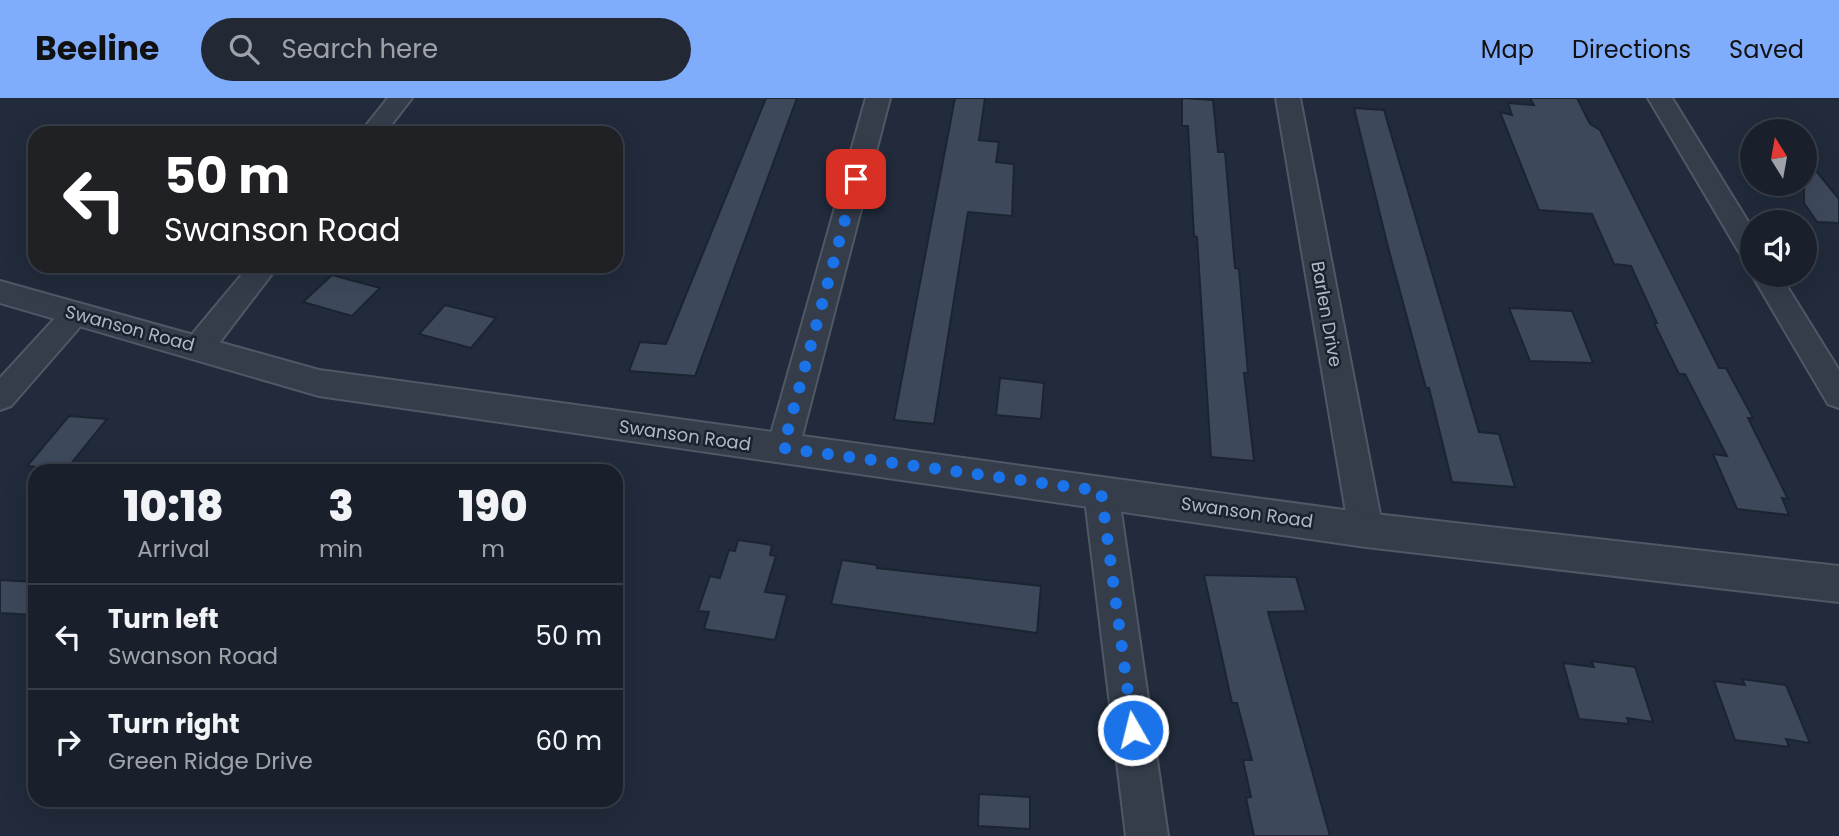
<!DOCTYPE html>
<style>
body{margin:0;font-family:Poppins,sans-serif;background:#222834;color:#f1f3f6;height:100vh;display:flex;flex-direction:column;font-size:26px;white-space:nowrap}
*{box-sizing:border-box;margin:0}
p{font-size:23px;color:#9fa3a9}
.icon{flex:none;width:38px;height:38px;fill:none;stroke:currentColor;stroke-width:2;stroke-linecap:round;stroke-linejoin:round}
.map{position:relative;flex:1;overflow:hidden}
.sheet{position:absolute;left:28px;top:366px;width:595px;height:343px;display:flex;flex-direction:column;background:#19202c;border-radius:21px;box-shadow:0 7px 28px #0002,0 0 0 2px #373e48}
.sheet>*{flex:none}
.guide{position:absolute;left:28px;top:28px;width:595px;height:147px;border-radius:21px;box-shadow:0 7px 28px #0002,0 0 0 2px #373e48;background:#202124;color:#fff;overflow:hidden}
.needle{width:46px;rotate:349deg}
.fabs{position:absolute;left:1740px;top:21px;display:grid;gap:14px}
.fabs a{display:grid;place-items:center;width:77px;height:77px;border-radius:50%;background:#19202c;box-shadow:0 7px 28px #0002,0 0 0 2px #373e48;font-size:35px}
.pin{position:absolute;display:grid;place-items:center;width:60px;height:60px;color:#fff;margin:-30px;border-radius:14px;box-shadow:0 4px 10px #0006}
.me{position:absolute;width:77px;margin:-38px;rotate:352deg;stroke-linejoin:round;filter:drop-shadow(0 0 5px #0008)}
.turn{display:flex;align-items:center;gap:24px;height:147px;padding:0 21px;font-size:32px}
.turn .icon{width:91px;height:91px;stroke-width:2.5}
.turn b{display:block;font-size:49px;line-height:60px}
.eta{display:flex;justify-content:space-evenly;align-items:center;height:119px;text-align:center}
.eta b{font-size:42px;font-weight:800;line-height:49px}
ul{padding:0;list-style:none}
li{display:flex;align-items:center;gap:21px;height:105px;padding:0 21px;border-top:2px solid #373e48}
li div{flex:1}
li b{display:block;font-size:26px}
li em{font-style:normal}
header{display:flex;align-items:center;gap:42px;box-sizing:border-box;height:98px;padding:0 35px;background:#80acfc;color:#111}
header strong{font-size:33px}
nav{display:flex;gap:38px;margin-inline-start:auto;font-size:24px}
.search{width:490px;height:63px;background:#222834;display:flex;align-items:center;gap:18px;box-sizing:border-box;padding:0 24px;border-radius:38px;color:#9fa3a9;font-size:26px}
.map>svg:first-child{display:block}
.building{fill:#3d495b;stroke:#1c2432;stroke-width:2}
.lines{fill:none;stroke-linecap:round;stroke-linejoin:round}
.minor-casing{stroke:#505866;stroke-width:4}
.tertiary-casing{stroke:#505866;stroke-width:4}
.minor{fill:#353d4b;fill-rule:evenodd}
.tertiary{fill:#353d4b;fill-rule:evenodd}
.route{stroke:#1a73e8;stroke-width:12;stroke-dasharray:0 21.6}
.labels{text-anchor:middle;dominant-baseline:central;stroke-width:5;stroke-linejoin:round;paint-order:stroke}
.street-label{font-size:18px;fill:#b0b8c7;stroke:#1a2230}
</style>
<header>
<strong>Beeline</strong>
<div class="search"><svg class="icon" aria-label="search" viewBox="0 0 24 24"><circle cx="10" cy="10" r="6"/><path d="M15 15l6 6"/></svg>Search here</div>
<nav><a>Map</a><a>Directions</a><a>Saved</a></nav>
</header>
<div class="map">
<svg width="1839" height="738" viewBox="0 0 1839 738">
<rect width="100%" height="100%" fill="#212b3b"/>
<g class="building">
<path d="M 766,0 L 797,0 L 695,278 L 629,273 L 640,244 L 666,246 Z"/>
<path d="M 955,0 L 985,0 L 979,42 L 999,44 L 996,64 L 1014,66 L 1012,118 L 968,114 L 934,326 L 894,322 Z"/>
<path d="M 1182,0 L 1213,2 L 1218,54 L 1225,54 L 1235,170 L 1239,171 L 1242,207 L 1248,275 L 1244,275 L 1254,363 L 1211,359 L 1197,139 L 1194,138 L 1188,28 L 1182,28 Z"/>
<path d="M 1530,0 L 1577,0 L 1590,26 L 1600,32 L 1719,270 L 1726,270 L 1753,320 L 1748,320 L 1788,401 L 1782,400 L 1789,417 L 1737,411 L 1713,356 L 1727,358 L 1685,276 L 1679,276 L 1654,225 L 1657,225 L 1631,168 L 1614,166 L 1592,116 L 1539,112 L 1500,14 L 1512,17 L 1508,5 L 1534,7 Z"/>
<path d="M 1354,10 L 1384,12 L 1479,334 L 1499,336 L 1515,389 L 1452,384 L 1429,290 L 1426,290 L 1388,149 Z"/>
<path d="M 1804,58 L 1839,101 L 1839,125 L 1817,124 L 1804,105 Z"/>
<path d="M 332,177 L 380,190 L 352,218 L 303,204 Z"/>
<path d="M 445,207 L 496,220 L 471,250 L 419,236 Z"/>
<path d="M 1509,210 L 1572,213 L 1593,265 L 1530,263 Z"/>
<path d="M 1000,280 L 1044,285 L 1041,321 L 996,317 Z"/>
<path d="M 69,318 L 107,321 L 66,372 L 27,368 Z"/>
<path d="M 738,442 L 772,447 L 770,457 L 776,458 L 765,494 L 787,497 L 775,542 L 704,531 L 709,514 L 698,513 L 710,478 L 720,480 L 729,452 L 735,453 Z"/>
<path d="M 842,462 L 877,467 L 877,470 L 1041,488 L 1037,535 L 831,506 Z"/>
<path d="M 1204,477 L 1296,479 L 1306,513 L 1268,514 L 1330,738 L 1254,738 L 1246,700 L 1251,699 L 1243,662 L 1252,662 L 1237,605 L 1232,605 Z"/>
<path d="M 0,482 L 35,484 L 35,517 L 0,515 Z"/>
<path d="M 1591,563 L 1635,569 L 1653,624 L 1627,620 L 1629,626 L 1579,621 L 1563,565 L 1594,569 Z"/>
<path d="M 1742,581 L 1786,587 L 1810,645 L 1786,641 L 1789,649 L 1735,642 L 1714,583 L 1745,587 Z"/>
<path d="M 979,696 L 1030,699 L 1030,731 L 978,728 Z"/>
</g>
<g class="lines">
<g class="minor-casing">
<g id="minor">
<path d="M 388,0 L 412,0 L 385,35 L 360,35 Z"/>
<path d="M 866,0 L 890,0 L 799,350 L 795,359 L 783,363 L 771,359 L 767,350 Z"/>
<path d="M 1276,0 L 1300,0 L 1383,432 L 1378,442 L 1366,446 L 1354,442 L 1349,432 Z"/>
<path d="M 1648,0 L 1672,0 L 1752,130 L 1752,162 L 1742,159 Z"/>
<path d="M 249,168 L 278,168 L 210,257 L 199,260 L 188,257 L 184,249 L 188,241 Z"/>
<path d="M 1752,177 L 1780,177 L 1839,272 L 1839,310 L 1828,306 Z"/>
<path d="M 76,205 L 86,208 L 91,215 L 86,222 L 11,308 L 0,312 L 0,280 L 66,208 Z"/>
<path d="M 1101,379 L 1113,383 L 1118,393 L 1168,738 L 1126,738 L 1084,393 L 1089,383 Z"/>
</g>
</g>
<g class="tertiary-casing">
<path id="tertiary" d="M 0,183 L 319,272 L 1366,415 L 1839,468 L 1839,504 L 1366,449 L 319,298 L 0,205 Z"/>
</g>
<use href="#minor" class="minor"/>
<use href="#tertiary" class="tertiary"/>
</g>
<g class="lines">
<path class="route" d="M 856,81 L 783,350 L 1101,393 L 1133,632"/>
</g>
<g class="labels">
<g class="street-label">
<text transform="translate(1327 216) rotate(80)">Barlen Drive</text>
<text transform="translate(130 230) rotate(15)">Swanson Road</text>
<text transform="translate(685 337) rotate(8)">Swanson Road</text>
<text transform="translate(1247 414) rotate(8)">Swanson Road</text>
</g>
</g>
</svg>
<div class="fabs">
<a><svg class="needle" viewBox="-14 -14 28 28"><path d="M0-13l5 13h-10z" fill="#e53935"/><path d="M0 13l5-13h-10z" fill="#9fa3a9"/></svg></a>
<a><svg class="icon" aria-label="sound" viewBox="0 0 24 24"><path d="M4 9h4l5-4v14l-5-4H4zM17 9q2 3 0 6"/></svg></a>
</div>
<div class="pin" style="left:856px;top:81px;background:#d93025"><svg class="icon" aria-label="arrive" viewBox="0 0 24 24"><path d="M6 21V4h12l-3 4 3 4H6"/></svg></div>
<svg class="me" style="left:1133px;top:632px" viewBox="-20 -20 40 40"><circle r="17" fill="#1a73e8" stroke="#fff" stroke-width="3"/><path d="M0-11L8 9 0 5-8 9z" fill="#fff"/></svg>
<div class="guide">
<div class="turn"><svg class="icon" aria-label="left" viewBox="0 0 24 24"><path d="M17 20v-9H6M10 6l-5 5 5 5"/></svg><div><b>50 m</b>Swanson Road</div></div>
</div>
<section class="sheet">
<div class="eta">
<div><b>10:18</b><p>Arrival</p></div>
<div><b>3</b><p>min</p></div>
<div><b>190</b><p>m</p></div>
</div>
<ul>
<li><svg class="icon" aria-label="left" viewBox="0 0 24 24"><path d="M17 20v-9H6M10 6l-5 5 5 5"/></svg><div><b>Turn left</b><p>Swanson Road</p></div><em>50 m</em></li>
<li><svg class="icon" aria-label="right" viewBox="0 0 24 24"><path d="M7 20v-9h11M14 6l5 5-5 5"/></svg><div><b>Turn right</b><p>Green Ridge Drive</p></div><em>60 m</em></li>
</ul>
</section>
</div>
